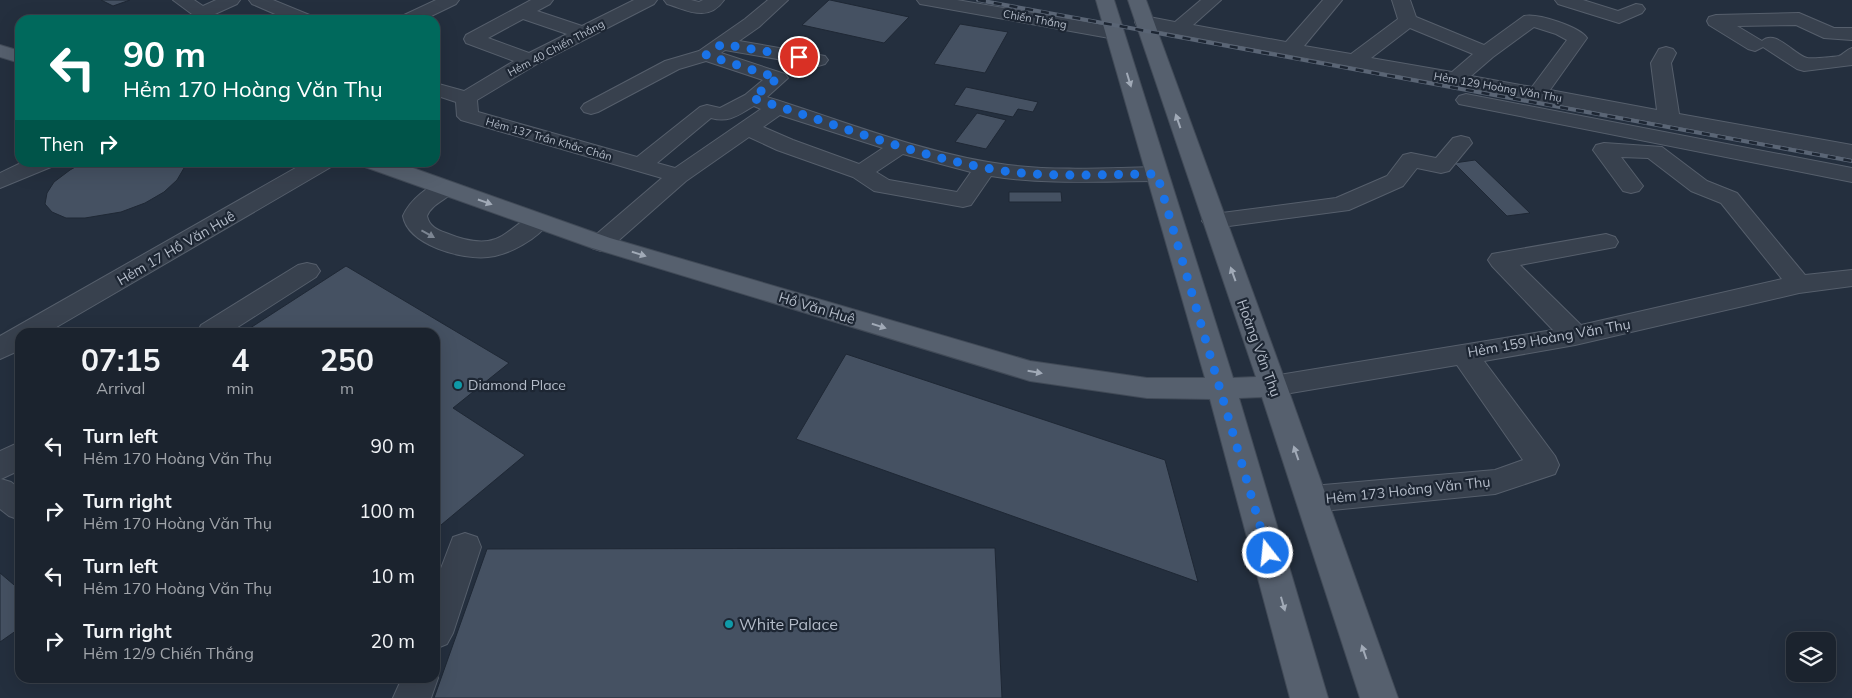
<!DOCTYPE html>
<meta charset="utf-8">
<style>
body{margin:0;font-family:Mulish,sans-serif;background:#282f3a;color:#f1f3f6;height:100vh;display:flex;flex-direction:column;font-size:19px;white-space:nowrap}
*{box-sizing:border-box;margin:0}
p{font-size:16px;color:#a0a4aa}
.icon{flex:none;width:28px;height:28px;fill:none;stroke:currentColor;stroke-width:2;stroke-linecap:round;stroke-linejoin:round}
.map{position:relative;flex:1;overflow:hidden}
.sheet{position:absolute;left:15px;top:328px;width:425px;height:355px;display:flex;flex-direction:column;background:#1b232e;border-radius:15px;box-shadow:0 5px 20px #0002,0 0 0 1px #39404a}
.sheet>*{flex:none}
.hud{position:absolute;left:15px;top:15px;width:425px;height:152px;border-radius:15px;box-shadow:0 5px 20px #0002,0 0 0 1px #39404a;background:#00695c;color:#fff;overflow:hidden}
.controls{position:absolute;left:1786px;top:632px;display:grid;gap:10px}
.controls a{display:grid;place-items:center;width:50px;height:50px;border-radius:10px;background:#1b232e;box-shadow:0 5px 20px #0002,0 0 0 1px #39404a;font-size:25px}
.pin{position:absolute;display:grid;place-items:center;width:42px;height:42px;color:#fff;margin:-21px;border:2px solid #fff;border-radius:50%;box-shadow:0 1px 5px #0007}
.me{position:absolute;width:55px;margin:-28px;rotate:344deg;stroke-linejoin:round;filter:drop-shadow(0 0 4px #0008)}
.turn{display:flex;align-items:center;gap:18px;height:105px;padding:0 25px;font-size:22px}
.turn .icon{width:65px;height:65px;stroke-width:2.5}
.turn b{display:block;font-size:35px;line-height:42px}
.then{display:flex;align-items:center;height:48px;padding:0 25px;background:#0003;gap:10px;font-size:19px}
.eta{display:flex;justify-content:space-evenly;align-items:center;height:85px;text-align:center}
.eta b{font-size:30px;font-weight:700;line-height:35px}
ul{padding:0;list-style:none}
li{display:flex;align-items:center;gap:15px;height:65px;padding:0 25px}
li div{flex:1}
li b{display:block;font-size:19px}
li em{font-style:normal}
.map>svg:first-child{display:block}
.building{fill:#455162;stroke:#1f2835}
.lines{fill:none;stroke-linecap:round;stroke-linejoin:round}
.minor-casing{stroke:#565f6c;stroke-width:2}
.major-casing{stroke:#414a57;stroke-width:2}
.minor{fill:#38414e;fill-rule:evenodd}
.major{fill:#56606e;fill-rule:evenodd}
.rail-casing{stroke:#5a6575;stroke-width:4}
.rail{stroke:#1d2633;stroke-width:2.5;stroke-dasharray:8;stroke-linecap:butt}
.oneway{fill:#a1aab7}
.oneway2{fill:#7c8592}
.route{stroke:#1a73e8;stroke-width:9;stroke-dasharray:0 16.2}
.culture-dot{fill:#0f9aa8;stroke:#1d2633;stroke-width:2}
.labels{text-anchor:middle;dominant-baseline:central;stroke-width:4.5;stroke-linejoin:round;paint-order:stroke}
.far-street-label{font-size:11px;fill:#b4bcc9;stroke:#1d2633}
.street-label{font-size:14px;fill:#b4bcc9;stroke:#1d2633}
.poi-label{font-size:14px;fill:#b4bcc9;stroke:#1d2633;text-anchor:start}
.near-poi-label{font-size:16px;fill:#b4bcc9;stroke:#1d2633;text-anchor:start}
</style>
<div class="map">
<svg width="1852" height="698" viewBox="0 0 1852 698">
<rect width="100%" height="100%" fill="#242f3e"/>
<g class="building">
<path d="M 101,0 L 130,0 L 113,6 Z"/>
<path d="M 829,0 L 830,0 L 909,17 L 884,43 L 802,25 Z"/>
<path d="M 960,24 L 1008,32 L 985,73 L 934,64 Z"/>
<path d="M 966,87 L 1038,102 L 1033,112 L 1018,109 L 1013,117 L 954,105 Z"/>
<path d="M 977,113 L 1006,120 L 986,149 L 955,142 Z"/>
<path d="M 1475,160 L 1530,213 L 1507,216 L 1454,163 Z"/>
<path d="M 84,162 L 183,162 L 184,168 L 177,180 L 164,192 L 145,203 L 121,212 L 85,218 L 66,218 L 52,212 L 45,204 L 47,193 L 54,182 L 70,170 Z"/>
<path d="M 1009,192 L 1061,192 L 1062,202 L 1009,202 Z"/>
<path d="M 346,266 L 509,363 L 453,408 L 525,455 L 435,530 L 435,332 L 244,332 Z"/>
<path d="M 846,354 L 1165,460 L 1198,582 L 796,439 Z"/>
<path d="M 995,548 L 1002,698 L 434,698 L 487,549 Z"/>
<path d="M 0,573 L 20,590 L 20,628 L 0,642 Z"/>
</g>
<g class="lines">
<g class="minor-casing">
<g id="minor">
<path d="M 173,0 L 194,0 L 203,6 L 216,0 L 240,0 L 237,4 L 215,14 L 221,20 L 200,20 Z"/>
<path d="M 249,0 L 273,0 L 312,16 L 314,20 L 289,20 L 252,4 Z"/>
<path d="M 436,0 L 459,0 L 456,4 L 423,20 L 400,20 L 402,16 Z"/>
<path d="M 531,0 L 553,0 L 550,4 L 537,11 L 582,26 L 634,0 L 657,0 L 654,4 L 537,64 L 477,100 L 478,112 L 637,157 L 700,107 L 707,105 L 720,108 L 745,95 L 763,80 L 706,61 L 679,69 L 598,112 L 591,114 L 584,112 L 581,108 L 584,104 L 665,61 L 699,51 L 745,19 L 768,0 L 788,0 L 759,27 L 739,41 L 825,56 L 828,60 L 825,64 L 818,66 L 725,50 L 721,53 L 785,74 L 788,78 L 767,97 C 844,121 927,155 1008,165 C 1058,171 1107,168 1157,167 L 1165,169 L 1168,174 L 1165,179 L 1157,181 C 1102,181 1046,185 991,176 L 971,205 L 963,207 L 874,191 L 853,177 L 777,150 L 749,137 L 686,181 L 610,248 L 601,251 L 592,248 L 589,243 L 592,238 L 662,178 L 461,120 L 457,116 L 456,102 L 435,95 L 435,83 L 464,91 L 514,61 L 466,43 L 464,39 L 466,35 ZM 523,19 L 567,34 L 529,53 L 488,38 ZM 754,106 L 761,109 L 675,168 L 657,163 L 711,118 C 730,123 738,115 754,106 ZM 780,115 L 883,148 L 859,164 L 793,140 L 763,127 ZM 903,154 L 971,172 L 957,192 L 889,180 L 876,172 Z"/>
<path d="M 664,0 L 691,0 L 699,2 L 703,0 L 724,0 C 708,23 687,10 667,4 Z"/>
<path d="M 917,0 L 957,0 L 1115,27 L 1122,29 L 1124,33 L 1122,37 L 1115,39 L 926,5 L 920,4 Z"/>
<path d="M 1201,0 L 1221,0 L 1193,25 L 1286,42 L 1323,0 L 1342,0 L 1304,46 L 1351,54 L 1398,19 L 1392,0 L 1410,0 L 1416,17 L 1484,45 L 1524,16 C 1538,13 1580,27 1587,38 L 1550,90 L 1657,110 L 1651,63 L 1659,49 L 1666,47 L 1673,49 L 1676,53 L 1671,63 L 1679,114 L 1852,145 L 1852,159 L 1144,28 L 1137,26 L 1135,22 L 1137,18 L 1144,16 L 1175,22 ZM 1534,27 L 1556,34 L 1567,40 L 1532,87 L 1471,76 L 1493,57 ZM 1410,28 L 1473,54 L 1452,72 L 1371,58 Z"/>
<path d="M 1555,0 L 1583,0 L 1618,11 L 1636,4 L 1642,5 L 1645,9 L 1642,13 L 1619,23 L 1558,4 Z"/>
<path d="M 1799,13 L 1834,28 L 1852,28 L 1852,40 L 1824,38 L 1796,25 L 1737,26 L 1762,41 C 1776,29 1793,54 1807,58 C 1810,59 1835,57 1839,56 C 1844,54 1846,50 1852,48 L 1852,65 L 1804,71 L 1797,69 L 1763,47 L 1755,51 L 1748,49 L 1709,25 L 1707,21 L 1709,17 L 1716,15 Z"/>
<path d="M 1466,94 L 1852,168 L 1852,182 L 1459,104 L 1456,100 L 1459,96 Z"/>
<path d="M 1461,136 L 1469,138 L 1472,143 L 1449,171 L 1441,173 L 1417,168 L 1403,186 L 1349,210 L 1214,228 L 1206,226 L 1202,221 L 1206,216 L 1214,214 L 1336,198 L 1387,176 L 1403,155 L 1411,153 L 1436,158 L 1453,138 Z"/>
<path d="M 1604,143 L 1662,147 L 1707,181 L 1737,193 L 1805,275 L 1852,270 L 1852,286 L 1799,293 L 1575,345 L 1484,361 L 1555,456 L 1559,465 L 1555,474 L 1495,494 L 1312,512 L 1301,508 L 1296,499 L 1301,490 L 1312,486 L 1495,470 L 1523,460 L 1457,365 L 1273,396 L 1263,393 L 1259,386 L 1263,379 L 1273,376 L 1553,330 L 1492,266 L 1488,260 L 1492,254 L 1606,234 L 1615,237 L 1618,242 L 1615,247 L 1520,265 L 1581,325 L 1782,279 L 1721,203 L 1691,191 L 1648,158 L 1621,157 L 1643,186 L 1639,191 L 1631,193 L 1623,191 L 1593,150 L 1596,145 Z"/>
<path d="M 23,162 L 54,162 L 51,167 L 0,188 L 0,173 Z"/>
<path d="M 306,162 L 334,162 L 331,167 L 48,332 L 20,332 L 20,350 L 0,359 L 0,336 Z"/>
<path d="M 445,181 L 453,183 L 457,188 C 449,199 432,203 427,216 C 429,226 437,230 446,233 C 458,238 474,243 488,241 C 511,238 523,210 546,216 L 550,221 C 538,239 509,255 488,257 C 462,260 408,245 403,216 C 410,200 428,185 445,181 Z"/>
<path d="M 307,263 L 316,265 L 320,271 L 316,277 L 230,332 L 198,332 L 201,325 L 298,265 Z"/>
<path d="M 20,442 L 20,470 L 1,479 L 11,482 L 20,489 L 20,520 L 9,516 L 0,509 L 0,451 Z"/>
<path d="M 465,533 L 477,537 L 481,547 L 453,633 L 447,644 L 435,649 L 435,584 L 453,537 Z"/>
<path d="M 435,671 L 438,678 L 431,698 L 393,698 L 402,678 L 435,678 Z"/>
</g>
</g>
<g class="major-casing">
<g id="major">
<path d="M 1096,0 L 1114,0 L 1233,378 L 1256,377 L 1128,0 L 1146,0 L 1287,386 L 1398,698 L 1360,698 L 1262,397 L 1239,398 L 1328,698 L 1290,698 L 1210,399 L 1147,398 L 1030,381 L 592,248 L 365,167 L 362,162 L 396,162 L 610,238 L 1030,361 L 1147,378 L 1205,378 Z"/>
<path d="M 0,45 L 20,51 L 20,63 L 0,57 Z"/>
</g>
</g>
<use href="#minor" class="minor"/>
<use href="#major" class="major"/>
<g class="rail-casing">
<path id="rail" d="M 978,0 L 1852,161"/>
</g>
<use href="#rail" class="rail"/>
</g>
<defs><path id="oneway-solid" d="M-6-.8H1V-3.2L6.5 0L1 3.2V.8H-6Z" transform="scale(1.25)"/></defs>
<g class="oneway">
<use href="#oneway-solid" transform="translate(1129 80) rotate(73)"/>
<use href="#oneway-solid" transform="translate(1178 121) rotate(-109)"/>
<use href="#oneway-solid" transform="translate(485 202) rotate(19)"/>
<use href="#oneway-solid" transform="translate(639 254) rotate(17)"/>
<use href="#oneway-solid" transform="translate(1233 274) rotate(-110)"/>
<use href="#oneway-solid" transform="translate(879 326) rotate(17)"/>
<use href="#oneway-solid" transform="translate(1035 372) rotate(10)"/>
<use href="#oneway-solid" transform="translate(1296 453) rotate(-109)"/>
<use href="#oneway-solid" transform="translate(1283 604) rotate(74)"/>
<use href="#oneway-solid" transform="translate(1364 652) rotate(-109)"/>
</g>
<use class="oneway2" href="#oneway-solid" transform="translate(428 234) rotate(29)"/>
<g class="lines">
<path class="route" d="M 799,57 L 722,44 L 706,55 L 778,78 L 752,98 C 830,122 906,153 986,168 C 1042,179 1100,174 1157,174 L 1268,553"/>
</g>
<g class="culture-dot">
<circle cx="458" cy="385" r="5"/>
<circle cx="729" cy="624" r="5"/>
</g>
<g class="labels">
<g class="far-street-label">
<text transform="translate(1035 19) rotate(10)">Chiến Thắng</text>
<text transform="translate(556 48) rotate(-28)">Hẻm 40 Chiến Thắng</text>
<text transform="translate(1498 87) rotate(10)">Hẻm 129 Hoàng Văn Thụ</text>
<text transform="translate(549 139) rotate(16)">Hẻm 137 Trần Khắc Chân</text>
</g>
<g class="street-label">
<text transform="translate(176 248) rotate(-30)">Hẻm 17 Hồ Văn Huê</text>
<text transform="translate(817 308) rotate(17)">Hồ Văn Huê</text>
<text transform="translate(1549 338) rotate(-10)">Hẻm 159 Hoàng Văn Thụ</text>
<text transform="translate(1259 348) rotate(70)">Hoàng Văn Thụ</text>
<text transform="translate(1408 490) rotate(-6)">Hẻm 173 Hoàng Văn Thụ</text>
</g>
<g class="poi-label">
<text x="468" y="385">Diamond Place</text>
</g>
<g class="near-poi-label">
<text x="739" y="624">White Palace</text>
</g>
</g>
</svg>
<div class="controls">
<a><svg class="icon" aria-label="layers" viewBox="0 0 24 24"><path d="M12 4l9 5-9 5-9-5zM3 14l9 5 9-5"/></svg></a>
</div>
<div class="pin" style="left:799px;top:57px;background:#d93025"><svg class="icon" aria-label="arrive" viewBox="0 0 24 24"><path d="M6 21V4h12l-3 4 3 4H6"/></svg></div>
<svg class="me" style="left:1268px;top:553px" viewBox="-20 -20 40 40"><circle r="17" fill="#1a73e8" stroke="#fff" stroke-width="3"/><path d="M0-11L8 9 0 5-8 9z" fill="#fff"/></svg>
<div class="hud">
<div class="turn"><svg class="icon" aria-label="left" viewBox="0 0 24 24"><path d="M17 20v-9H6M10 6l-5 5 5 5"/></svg><div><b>90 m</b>Hẻm 170 Hoàng Văn Thụ</div></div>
<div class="then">Then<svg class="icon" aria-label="right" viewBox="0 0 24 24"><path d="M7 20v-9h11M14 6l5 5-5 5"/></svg></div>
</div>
<section class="sheet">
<div class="eta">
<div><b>07:15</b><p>Arrival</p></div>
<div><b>4</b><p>min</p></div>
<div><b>250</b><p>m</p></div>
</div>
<ul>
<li><svg class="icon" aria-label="left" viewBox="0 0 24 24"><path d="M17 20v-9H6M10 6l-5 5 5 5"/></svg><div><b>Turn left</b><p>Hẻm 170 Hoàng Văn Thụ</p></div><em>90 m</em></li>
<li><svg class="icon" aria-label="right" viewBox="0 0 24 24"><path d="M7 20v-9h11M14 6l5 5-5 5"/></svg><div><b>Turn right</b><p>Hẻm 170 Hoàng Văn Thụ</p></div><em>100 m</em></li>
<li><svg class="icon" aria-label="left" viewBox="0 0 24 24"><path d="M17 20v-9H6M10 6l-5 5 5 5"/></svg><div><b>Turn left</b><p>Hẻm 170 Hoàng Văn Thụ</p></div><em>10 m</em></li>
<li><svg class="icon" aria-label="right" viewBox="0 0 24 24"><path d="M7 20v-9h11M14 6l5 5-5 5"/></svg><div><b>Turn right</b><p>Hẻm 12/9 Chiến Thắng</p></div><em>20 m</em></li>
</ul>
</section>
</div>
